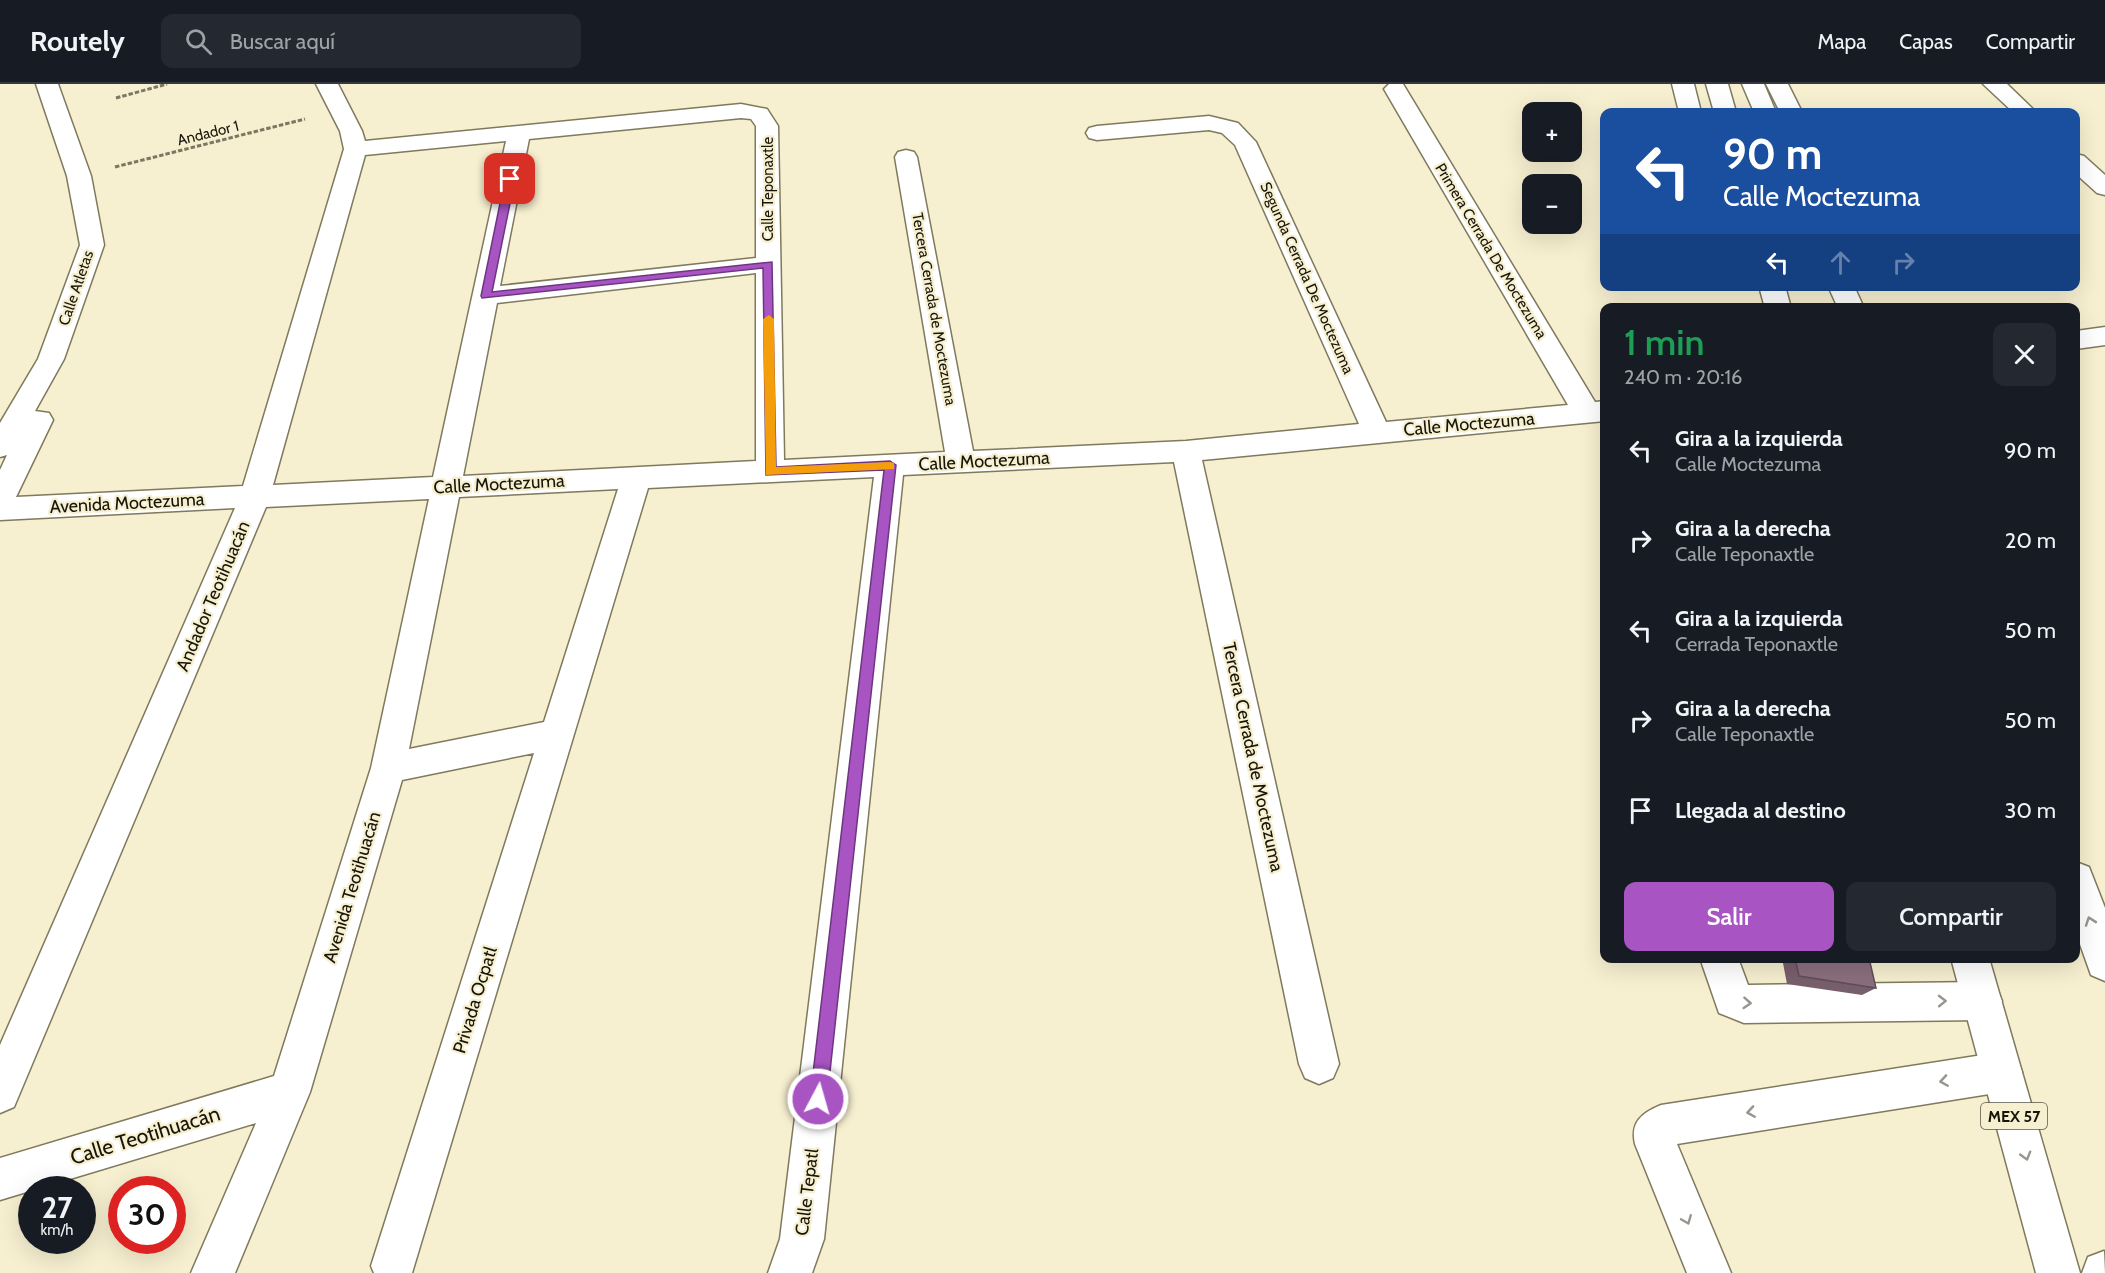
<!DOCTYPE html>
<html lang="es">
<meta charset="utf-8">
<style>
body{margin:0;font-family:Cabin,sans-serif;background:#242831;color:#f1f3f6;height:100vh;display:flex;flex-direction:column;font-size:22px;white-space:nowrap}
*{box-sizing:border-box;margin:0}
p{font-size:20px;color:#9ea1a6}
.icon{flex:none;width:33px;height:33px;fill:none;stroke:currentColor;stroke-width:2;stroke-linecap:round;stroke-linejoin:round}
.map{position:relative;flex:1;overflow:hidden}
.drawer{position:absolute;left:1600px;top:219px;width:480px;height:660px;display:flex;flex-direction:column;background:#171b24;border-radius:12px;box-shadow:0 6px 24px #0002}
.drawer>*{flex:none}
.banner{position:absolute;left:1600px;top:24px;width:480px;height:183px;border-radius:12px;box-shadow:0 6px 24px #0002;background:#1a4fa0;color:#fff;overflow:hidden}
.tools{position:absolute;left:1522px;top:18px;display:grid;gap:12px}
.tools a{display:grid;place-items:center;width:60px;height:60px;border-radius:12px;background:#171b24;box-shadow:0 6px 24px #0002;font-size:30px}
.speed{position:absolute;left:18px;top:1092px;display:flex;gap:12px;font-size:30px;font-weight:700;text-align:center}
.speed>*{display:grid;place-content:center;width:78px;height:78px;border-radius:50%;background:#171b24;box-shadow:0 6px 24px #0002;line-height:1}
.speed small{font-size:15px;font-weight:400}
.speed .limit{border:9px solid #d22;background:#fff;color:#111}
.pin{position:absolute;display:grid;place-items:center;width:51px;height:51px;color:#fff;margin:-26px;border-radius:12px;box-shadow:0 3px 9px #0006}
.me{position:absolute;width:66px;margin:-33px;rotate:6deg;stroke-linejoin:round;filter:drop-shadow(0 0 4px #0008)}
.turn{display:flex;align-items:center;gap:21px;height:126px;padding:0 24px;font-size:27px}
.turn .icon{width:78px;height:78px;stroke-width:2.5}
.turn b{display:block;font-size:42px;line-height:51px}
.lanes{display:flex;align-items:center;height:57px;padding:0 24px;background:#0003;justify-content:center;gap:30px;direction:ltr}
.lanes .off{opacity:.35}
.round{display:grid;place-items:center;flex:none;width:63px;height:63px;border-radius:12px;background:#242831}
.overview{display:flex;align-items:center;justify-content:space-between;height:102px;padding:0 24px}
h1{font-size:36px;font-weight:600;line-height:45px;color:#1e9e55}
.button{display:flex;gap:12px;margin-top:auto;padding:12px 24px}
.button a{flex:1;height:69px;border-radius:12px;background:#a854c3;color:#fff;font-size:24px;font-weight:600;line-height:69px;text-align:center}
.button a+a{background:#242831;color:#f1f3f6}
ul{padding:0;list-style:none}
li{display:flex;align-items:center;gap:18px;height:90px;padding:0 24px}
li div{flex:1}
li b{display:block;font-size:22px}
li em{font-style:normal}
header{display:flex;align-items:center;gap:36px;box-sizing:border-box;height:84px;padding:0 30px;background:#171b24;border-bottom:2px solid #363941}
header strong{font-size:28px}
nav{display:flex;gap:33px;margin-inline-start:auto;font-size:21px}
.search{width:420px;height:54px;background:#242831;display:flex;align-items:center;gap:15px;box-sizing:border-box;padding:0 21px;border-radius:12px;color:#9ea1a6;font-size:22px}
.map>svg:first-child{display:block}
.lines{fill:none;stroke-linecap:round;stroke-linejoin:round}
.minor-casing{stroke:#7f795d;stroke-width:3}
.major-casing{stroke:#7f795d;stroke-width:3}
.path{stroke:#7c7763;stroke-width:3;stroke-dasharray:4.5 2;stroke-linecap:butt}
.minor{fill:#fff;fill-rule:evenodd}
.major{fill:#fff;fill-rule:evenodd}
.wall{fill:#785f6c}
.building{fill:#8b6f7e;stroke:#614e58;stroke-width:1.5}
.oneway{stroke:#979590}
.route{fill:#a854c3;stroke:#6d377f;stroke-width:1.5}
.slow{fill:#f59e0b}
.labels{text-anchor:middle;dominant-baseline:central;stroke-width:4.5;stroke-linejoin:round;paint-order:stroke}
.far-street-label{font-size:15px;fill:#171409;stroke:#f6efd0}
.shield{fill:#f6efd0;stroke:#5a5645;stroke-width:1.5}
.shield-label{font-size:16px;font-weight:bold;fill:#171409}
.street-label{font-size:18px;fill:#171409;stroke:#f6efd0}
.near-street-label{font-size:21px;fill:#171409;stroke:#f6efd0}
</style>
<header>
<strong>Routely</strong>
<div class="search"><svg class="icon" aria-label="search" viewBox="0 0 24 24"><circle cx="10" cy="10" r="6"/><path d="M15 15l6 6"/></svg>Buscar aquí</div>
<nav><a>Mapa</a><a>Capas</a><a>Compartir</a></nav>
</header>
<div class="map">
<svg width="2105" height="1189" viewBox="0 0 2105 1189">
<rect width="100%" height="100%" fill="#f6efd0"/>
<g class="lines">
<g class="minor-casing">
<g id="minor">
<path d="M 36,0 L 58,0 L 91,92 L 104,161 L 64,275 L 35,327 L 49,329 L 53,336 L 16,413 L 243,402 L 344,65 L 340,47 L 316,0 L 338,0 L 362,47 L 365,57 L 741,20 L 767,25 L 778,42 L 784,376 L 945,368 L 895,73 L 898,68 L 906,66 L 914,68 L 917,73 L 973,367 L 1186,357 L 1359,340 L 1235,61 L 1222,49 L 1209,46 L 1097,56 L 1089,54 L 1086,49 L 1089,44 L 1097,42 L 1209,32 L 1238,39 L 1256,58 L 1386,338 L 1568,321 L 1384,5 L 1389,0 L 1403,0 L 1595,318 L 1605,317 L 1605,337 L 1202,376 L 1339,980 L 1333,994 L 1319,1000 L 1305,994 L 1299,980 L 1174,378 L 903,391 L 824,1155 L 812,1189 L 768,1189 L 780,1155 L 874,393 L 648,404 L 412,1189 L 374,1189 L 371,1182 L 534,669 L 402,696 L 310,1008 L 235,1189 L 191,1189 L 256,1039 L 0,1116 L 0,1074 L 274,992 L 371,684 L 429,415 L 266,423 L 14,1023 L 0,1029 L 0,961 L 235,424 L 0,436 L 0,386 L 7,371 L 0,373 L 0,339 L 38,275 L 80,161 L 67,92 ZM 741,34 L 751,35 L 756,42 L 756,174 L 500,202 L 529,55 ZM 506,57 L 433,393 L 273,401 L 365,71 ZM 756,189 L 756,377 L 463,392 L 497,219 ZM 618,405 L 544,638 L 409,665 L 459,413 Z"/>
<path d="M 1672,0 L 1694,0 L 1701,28 L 1679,28 Z"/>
<path d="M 1766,0 L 1788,0 L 1802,28 L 1780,28 Z"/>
<path d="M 1983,0 L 2007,0 L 2036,28 L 2013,28 Z"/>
<path d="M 2076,70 L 2084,72 L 2105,91 L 2105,111 L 2097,109 L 2076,90 Z"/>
<path d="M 2105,243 L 2105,261 L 2076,265 L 2076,247 Z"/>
<path d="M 1700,874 L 1738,874 L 1748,901 L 1982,898 L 1996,903 L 2002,917 L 1996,931 L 1982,936 L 1744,939 L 1719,929 Z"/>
<path d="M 2002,968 L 2016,974 L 2022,988 L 2016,1002 L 2002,1008 L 1677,1060 L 1731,1189 L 1687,1189 L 1635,1060 C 1630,1038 1642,1029 1661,1021 Z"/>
<path d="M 2104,1167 L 2105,1189 L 2082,1189 L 2088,1173 Z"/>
</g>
</g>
<g class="major-casing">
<g id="major">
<path d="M 1706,0 L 1728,0 L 1736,28 L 1714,28 Z"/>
<path d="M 1742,0 L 1764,0 L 1776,28 L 1754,28 Z"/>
<path d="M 1759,202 L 1785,202 L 1791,224 L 1765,224 Z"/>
<path d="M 1828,202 L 1854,202 L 1864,224 L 1838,224 Z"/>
<path d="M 2076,778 L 2089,783 L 2105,824 L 2105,897 L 2091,891 L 2076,849 Z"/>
<path d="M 1951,874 L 1989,874 L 2080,1189 L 2036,1189 Z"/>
</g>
</g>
<g class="path">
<path d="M 116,14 L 167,0"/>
<path d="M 115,83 L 305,35"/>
</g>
<use href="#minor" class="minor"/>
<use href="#major" class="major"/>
</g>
<path class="wall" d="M 1782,874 L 1869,874 L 1876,904 L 1862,911 L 1787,900 Z"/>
<path class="building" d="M 1795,874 L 1869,874 L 1876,904 L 1799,892 Z"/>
<defs><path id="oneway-chevron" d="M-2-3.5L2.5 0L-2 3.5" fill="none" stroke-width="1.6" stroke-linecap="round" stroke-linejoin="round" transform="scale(1.5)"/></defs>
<g class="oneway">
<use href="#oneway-chevron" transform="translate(2090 837) rotate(-109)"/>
<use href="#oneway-chevron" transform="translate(1942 917) rotate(-1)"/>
<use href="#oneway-chevron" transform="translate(1747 919) rotate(4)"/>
<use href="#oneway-chevron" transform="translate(1944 997) rotate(171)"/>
<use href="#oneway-chevron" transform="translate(1751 1028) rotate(171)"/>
<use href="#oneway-chevron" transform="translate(2026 1072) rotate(74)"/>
<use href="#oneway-chevron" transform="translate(1687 1136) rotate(68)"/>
</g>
<path class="route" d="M 510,92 L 515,95 L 492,208 L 772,178 L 776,383 L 890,377 L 896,381 L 827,1015 L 824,1021 L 818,1023 L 812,1021 L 810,1015 L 884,386 L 766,391 L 763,184 L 482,214 L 481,212 L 505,95 Z"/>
<path class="slow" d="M 769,231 L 774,235 L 776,383 L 890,378 L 894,379 L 894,385 L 766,391 L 763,235 Z"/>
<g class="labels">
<g class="far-street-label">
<text transform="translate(208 49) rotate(-14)">Andador 1</text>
<text transform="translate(768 105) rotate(-90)">Calle Teponaxtle</text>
<text transform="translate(1491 167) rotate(59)">Primera Cerrada De Moctezuma</text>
<text transform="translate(1307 194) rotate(66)">Segunda Cerrada De Moctezuma</text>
<text transform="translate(76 204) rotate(-71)">Calle Atletas</text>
<text transform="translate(934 225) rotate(80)">Tercera Cerrada de Moctezuma</text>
</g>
<rect class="shield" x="1981" y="1019" width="66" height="26" rx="4.5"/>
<g class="shield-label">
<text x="2014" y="1032">MEX 57</text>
</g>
<g class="street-label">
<text transform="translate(1469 340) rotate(-5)">Calle Moctezuma</text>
<text transform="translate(984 377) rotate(-3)">Calle Moctezuma</text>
<text transform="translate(499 400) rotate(-3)">Calle Moctezuma</text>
<text transform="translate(127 419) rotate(-3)">Avenida Moctezuma</text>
<text transform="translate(213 512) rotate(-67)">Andador Teotihuacán</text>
<text transform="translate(1253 673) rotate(78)">Tercera Cerrada de Moctezuma</text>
<text transform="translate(352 803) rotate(-73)">Avenida Teotihuacán</text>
<text transform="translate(475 916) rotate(-73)">Privada Ocpatl</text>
<text transform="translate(807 1108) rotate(-83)">Calle Tepatl</text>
</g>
<g class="near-street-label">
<text transform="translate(145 1051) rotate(-17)">Calle Teotihuacán</text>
</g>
</g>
</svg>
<div class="tools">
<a>+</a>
<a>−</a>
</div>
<div class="speed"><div>27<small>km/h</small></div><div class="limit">30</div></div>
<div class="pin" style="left:510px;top:95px;background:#d93025"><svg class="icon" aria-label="arrive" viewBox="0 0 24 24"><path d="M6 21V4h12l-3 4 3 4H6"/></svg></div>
<svg class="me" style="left:818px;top:1015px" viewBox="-20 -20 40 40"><circle r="17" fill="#a854c3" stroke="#fff" stroke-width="3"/><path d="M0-11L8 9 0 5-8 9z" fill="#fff"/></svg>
<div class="banner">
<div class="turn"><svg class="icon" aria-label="left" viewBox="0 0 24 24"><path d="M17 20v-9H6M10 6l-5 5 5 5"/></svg><div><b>90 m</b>Calle Moctezuma</div></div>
<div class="lanes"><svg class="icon" aria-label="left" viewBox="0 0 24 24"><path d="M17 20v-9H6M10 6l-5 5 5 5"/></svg><svg class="icon off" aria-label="ahead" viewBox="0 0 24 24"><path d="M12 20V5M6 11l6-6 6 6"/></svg><svg class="icon off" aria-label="right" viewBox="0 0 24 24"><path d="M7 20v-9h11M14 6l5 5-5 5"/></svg></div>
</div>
<section class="drawer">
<div class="overview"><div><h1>1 min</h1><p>240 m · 20:16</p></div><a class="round"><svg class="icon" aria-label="close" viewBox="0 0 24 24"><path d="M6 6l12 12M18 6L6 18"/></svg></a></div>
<ul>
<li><svg class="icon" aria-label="left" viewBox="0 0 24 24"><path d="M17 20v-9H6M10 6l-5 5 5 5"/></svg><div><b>Gira a la izquierda</b><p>Calle Moctezuma</p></div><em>90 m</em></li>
<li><svg class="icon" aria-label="right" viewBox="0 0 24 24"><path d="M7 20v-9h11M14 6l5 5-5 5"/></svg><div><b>Gira a la derecha</b><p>Calle Teponaxtle</p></div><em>20 m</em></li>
<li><svg class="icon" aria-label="left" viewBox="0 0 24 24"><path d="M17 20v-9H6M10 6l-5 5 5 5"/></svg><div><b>Gira a la izquierda</b><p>Cerrada Teponaxtle</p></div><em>50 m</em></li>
<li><svg class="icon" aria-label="right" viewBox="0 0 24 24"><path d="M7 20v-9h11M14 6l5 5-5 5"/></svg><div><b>Gira a la derecha</b><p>Calle Teponaxtle</p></div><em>50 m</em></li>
<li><svg class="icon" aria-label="arrive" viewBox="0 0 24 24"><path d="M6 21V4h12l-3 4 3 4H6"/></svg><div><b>Llegada al destino</b></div><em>30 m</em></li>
</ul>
<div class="button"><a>Salir</a><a>Compartir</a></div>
</section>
</div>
